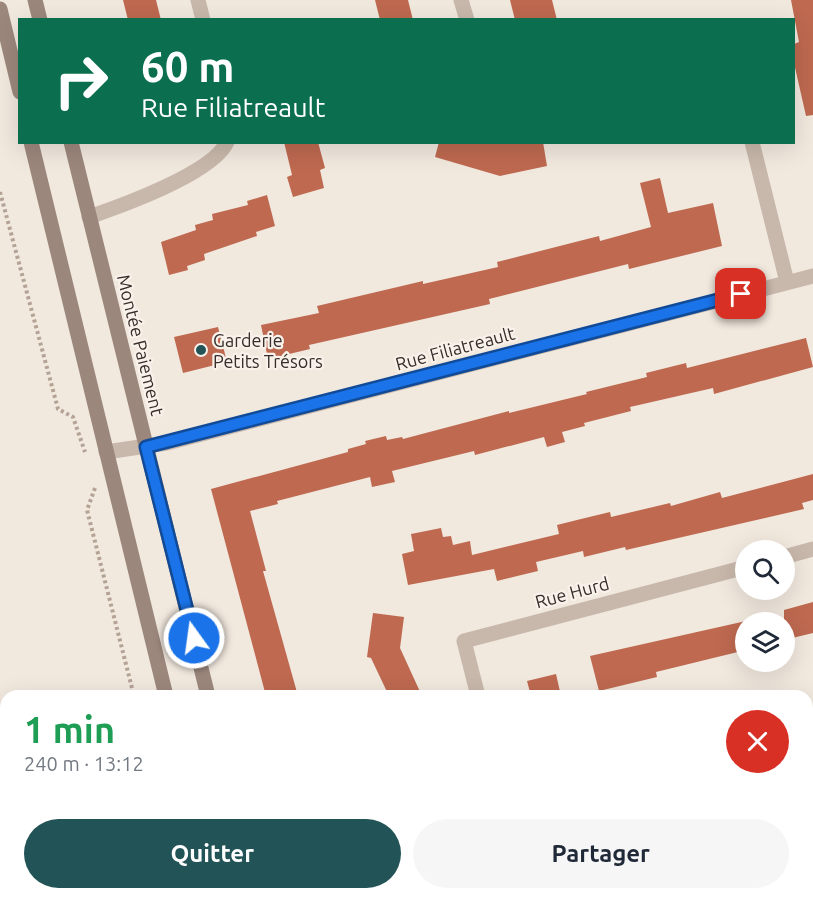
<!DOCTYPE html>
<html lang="fr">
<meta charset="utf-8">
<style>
body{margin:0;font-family:Ubuntu,sans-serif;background:#f6f6f7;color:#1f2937;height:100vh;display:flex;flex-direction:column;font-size:22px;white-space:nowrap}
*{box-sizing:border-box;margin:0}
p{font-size:20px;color:#747a83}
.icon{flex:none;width:33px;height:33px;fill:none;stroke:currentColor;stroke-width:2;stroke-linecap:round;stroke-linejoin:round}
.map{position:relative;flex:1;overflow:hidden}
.details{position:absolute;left:0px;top:690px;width:813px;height:210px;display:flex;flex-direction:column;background:#fff;border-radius:18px 18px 0 0;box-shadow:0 6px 24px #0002}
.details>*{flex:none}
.guide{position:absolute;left:18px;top:18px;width:777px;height:126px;border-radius:0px;box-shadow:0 6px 24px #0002;background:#0b6e4f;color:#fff;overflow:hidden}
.controls{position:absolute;left:735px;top:540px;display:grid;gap:12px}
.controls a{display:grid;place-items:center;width:60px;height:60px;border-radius:50%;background:#fff;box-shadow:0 6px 24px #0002;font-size:30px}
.pin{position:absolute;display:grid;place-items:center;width:51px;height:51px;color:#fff;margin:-26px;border-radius:12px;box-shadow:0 3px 9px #0006}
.me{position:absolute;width:66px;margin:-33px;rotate:346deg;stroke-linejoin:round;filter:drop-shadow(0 0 4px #0008)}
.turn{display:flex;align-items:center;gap:21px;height:126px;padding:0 24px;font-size:27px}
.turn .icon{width:78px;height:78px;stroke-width:2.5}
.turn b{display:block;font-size:42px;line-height:51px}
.round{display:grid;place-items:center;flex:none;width:63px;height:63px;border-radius:32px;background:#f6f6f7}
.summary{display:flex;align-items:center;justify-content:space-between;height:102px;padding:0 24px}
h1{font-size:36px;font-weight:600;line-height:45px;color:#1e9e55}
.cta{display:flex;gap:12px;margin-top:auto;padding:12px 24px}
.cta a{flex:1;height:69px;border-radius:36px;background:#225356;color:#fff;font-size:24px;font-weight:600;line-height:69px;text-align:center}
.cta a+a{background:#f6f6f7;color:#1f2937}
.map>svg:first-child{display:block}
.building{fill:#be6950}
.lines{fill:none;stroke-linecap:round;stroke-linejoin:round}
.path{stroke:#b4a295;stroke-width:4;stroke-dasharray:3 3;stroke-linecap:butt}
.street{stroke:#c8b8ab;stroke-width:15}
.secondary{stroke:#9c877c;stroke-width:15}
.route-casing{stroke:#114b97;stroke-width:15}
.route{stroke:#1a73e8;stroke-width:10}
.poi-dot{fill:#225356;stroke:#f9f2eb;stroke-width:2}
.labels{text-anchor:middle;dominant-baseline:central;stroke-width:4.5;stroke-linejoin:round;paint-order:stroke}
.poi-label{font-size:18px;fill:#372e2a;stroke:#f9f2eb;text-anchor:start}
.street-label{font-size:18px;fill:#372e2a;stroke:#f9f2eb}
</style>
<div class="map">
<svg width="813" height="900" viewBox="0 0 813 900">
<rect width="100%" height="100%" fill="#f1e8de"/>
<g class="building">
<path d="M 123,0 L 156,0 L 161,20 L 128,20 Z"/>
<path d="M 375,0 L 408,0 L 413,20 L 380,20 Z"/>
<path d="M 510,0 L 552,0 L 557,20 L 515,20 Z"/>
<path d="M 791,0 L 813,0 L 813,115 L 806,116 L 794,63 L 794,44 L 799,42 Z"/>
<path d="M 284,142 L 318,142 L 325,168 L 320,170 L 324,188 L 293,197 L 287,177 L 292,175 Z"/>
<path d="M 439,142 L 543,142 L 547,166 L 500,176 L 435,157 Z"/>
<path d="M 660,178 L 668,213 L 713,203 L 722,246 L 629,269 L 628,264 L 489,299 L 490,304 L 309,345 L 310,349 L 268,359 L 261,325 L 319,313 L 317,306 L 423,281 L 423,284 L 498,267 L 497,262 L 599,236 L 600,241 L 651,227 L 640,183 Z"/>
<path d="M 267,195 L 275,226 L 256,232 L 257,236 L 204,254 L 205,260 L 187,266 L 188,270 L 169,275 L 161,242 L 196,230 L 195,225 L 213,220 L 212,214 L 248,205 L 247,201 Z"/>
<path d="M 218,327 L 227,362 L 183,373 L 174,337 Z"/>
<path d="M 806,338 L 813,367 L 714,394 L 713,388 L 630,407 L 631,411 L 584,423 L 585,426 L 562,432 L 565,442 L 547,447 L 544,437 L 475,455 L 474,451 L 392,471 L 395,482 L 372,487 L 370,477 L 277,501 L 278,504 L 250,511 L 266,571 L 263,571 L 298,696 L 266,696 L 211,489 L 348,452 L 348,449 L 366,444 L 365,441 L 386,436 L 387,440 L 402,437 L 403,439 L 509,411 L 509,413 L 587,394 L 586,392 L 647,377 L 646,373 L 686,363 L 687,368 Z"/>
<path d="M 813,474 L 813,500 L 802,503 L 804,509 L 626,550 L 625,547 L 584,557 L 583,551 L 536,562 L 538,571 L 497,581 L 494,569 L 408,585 L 402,554 L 414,551 L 411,534 L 441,528 L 443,537 L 451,536 L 453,545 L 470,541 L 472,555 L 559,534 L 557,525 L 581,519 L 610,512 L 611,517 L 670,503 L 671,506 L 720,492 L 722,498 Z"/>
<path d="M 813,602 L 813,633 L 784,640 L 784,610 Z"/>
<path d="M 373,613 L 404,617 L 400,648 L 422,696 L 389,696 L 371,658 L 367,657 Z"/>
<path d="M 746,621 L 746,650 L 656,672 L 657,677 L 599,691 L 590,656 Z"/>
<path d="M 556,674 L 561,696 L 531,696 L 527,681 Z"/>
</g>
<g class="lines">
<g class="path">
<path d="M 0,192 L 58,409 L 73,417 L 85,452"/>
<path d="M 95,488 L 87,510 L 134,696"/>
<path d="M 183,894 L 185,900"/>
</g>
<g class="street">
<path d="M 198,0 L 203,20"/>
<path d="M 461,0 L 467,20"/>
<path d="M 752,142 L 787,282"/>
<path d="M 89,217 C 121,206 213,173 227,142"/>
<path d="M 106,452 L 167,443 L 813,276"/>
<path d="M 784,557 L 813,549"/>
<path d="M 478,696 L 464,641 L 746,567"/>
<path d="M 807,818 L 813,816"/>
</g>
<g class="secondary">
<path d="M 35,0 L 40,20"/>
<path d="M 0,9 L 20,92"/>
<path d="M 31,142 L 166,696"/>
<path d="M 71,142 L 208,696"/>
<path d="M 215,894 L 217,900"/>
<path d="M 257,894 L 259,900"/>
</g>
</g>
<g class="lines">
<g class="route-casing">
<path id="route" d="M 194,638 L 146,447 L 741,294"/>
</g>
<use href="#route" class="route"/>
</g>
<circle class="poi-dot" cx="201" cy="350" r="6"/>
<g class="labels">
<g class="poi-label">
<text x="213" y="340">Garderie<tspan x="213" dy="21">Petits Trésors</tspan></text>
</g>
<g class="street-label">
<text transform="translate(141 345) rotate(76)">Montée Paiement</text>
<text transform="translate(455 348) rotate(-15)">Rue Filiatreault</text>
<text transform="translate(572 592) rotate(-15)">Rue Hurd</text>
</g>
</g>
</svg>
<div class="controls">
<a><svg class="icon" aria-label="search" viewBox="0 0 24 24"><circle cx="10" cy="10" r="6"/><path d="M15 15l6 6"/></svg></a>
<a><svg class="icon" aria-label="layers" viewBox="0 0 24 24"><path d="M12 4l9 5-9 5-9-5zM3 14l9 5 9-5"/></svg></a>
</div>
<div class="pin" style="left:741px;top:294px;background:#d93025"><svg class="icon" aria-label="arrive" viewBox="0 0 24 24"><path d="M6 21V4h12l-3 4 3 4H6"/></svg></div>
<svg class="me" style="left:194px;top:638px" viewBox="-20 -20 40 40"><circle r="17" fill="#1a73e8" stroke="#fff" stroke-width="3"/><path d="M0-11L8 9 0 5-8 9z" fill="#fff"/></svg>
<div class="guide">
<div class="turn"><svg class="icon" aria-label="right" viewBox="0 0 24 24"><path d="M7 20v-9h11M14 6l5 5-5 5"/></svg><div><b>60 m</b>Rue Filiatreault</div></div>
</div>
<section class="details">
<div class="summary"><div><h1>1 min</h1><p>240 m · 13:12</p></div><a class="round" style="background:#d93025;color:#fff"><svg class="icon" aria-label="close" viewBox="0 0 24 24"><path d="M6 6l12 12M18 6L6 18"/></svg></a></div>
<div class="cta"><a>Quitter</a><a>Partager</a></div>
</section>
</div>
